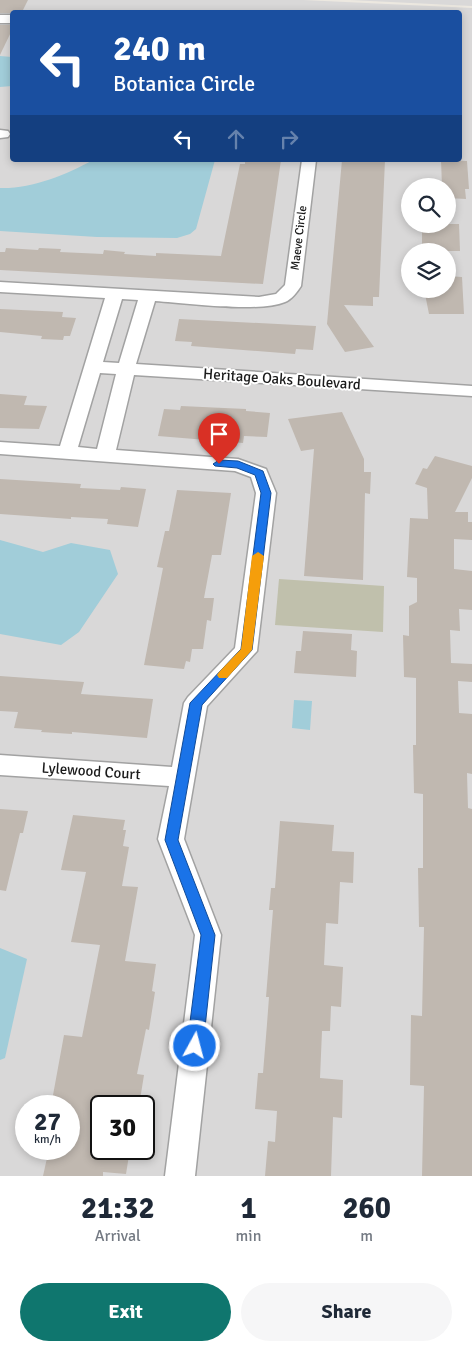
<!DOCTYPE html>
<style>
body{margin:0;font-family:Signika,sans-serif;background:#f6f6f7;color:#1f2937;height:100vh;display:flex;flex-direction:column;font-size:19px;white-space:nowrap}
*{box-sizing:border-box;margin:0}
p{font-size:16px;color:#747a83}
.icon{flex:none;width:28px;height:28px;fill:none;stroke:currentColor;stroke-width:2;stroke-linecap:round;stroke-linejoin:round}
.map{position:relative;height:1176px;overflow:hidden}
.sheet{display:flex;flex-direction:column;background:#fff;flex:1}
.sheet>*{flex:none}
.top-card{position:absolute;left:10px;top:10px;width:452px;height:152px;border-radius:5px;box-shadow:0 2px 8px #0003;background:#1a4fa0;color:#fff;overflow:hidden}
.buttons{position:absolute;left:401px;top:178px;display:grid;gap:10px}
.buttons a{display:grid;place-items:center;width:55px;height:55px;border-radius:50%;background:#fff;box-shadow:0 2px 8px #0003;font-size:25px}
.speed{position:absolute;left:15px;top:1095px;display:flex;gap:10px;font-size:25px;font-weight:700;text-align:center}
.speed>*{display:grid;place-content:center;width:65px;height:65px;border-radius:50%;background:#fff;box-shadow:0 2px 8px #0003;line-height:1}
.speed small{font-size:12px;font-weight:400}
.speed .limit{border:2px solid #111;border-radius:8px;background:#fff;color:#111}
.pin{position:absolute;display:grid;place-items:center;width:42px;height:42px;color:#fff;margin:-51px -21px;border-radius:50% 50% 50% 0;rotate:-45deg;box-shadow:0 0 5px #0007}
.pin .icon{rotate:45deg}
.me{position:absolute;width:55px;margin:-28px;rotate:7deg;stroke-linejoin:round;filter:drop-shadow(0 0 4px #0008)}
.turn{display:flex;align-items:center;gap:18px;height:105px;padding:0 20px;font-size:22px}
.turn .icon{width:65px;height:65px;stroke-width:2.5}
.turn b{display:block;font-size:35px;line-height:42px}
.lanes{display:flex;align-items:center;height:48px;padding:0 20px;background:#0003;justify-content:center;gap:25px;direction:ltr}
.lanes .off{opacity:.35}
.eta{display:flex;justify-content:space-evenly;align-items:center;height:85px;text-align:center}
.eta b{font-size:30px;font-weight:700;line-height:35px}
.primary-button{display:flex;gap:10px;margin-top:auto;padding:10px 20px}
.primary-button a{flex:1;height:58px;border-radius:30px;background:#0f766e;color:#fff;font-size:20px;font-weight:700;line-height:58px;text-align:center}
.primary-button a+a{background:#f6f6f7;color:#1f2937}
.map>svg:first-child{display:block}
.residential{fill:#d9d8d8;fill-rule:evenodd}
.construction{fill:#c0c0ac}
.water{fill:#a1cdd9}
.building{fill:#c0b8b0}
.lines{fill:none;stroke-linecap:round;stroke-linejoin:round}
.minor-casing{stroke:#a2a2a2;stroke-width:3}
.minor{fill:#fff;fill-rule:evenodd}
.route{fill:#1a73e8;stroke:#114b97}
.slow{fill:#f59e0b}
.labels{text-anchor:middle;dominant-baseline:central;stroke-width:4;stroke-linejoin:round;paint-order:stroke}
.far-street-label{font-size:12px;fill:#1b1b1b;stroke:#fff}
.street-label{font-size:15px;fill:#1b1b1b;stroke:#fff}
</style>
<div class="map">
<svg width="472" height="1176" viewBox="0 0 472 1176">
<rect width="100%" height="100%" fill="#ece8e0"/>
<g class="residential">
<path d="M 0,0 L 303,0 L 472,8 L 472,1176 L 0,1176 ZM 12,12 L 460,12 L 460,160 L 12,160 ZM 410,186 L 448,186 L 448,224 L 410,224 ZM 410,251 L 448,251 L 448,289 L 410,289 ZM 26,1106 L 69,1106 L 69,1149 L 26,1149 ZM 101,1106 L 144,1106 L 144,1149 L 101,1149 Z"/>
<path d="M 350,0 L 472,0 L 472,6 Z"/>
</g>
<path class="construction" d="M 279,579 L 384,586 L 383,632 L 275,625 Z"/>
<g class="water">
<path d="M 0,56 L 12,57 L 12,86 L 0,87 Z"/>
<path d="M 93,160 L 215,160 L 196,229 L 190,234 L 177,238 L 97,237 L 0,231 L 0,188 C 31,189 66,175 93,160 Z"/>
<path d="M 0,540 L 43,552 L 71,543 L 110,550 L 118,574 L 79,632 L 61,645 L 0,634 Z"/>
<path d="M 294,700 L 312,701 L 310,730 L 292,728 Z"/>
<path d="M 0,948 L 27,959 L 5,1058 L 0,1060 Z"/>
</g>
<g class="building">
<path d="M 0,0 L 28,0 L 22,12 L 12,13 L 0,13 Z"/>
<path d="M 0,25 L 12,25 L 12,30 L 0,55 Z"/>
<path d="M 245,160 L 281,160 L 263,284 L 0,270 L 0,252 L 5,252 L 6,248 L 38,250 L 39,248 L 61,249 L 60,252 L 103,254 L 104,250 L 125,252 L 124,254 L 156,256 L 156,253 L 221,256 L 240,164 L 245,164 Z"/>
<path d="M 342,160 L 385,160 L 379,297 L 373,297 L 373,306 L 344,305 L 374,347 L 345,352 L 327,324 Z"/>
<path d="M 441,160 L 467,161 L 469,189 L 465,189 L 466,199 L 448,198 L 448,186 L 442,186 Z"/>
<path d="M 422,224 L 459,224 L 460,251 L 422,251 Z"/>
<path d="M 448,276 L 462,277 L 464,314 L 429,314 L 424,289 L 448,289 Z"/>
<path d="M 0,309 L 63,312 L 62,317 L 76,318 L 70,336 L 64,336 L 63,340 L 41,339 L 42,336 L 0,332 Z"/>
<path d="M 179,319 L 316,326 L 313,350 L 296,349 L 295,354 L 191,346 L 192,342 L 175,341 Z"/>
<path d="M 0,394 L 27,396 L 24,405 L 47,406 L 39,429 L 0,428 Z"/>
<path d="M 181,406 L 246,409 L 246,411 L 270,413 L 267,437 L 244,436 L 243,443 L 158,436 L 164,409 L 180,410 Z"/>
<path d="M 342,412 L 364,459 L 364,472 L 371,472 L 370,494 L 365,493 L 363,580 L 304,576 L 314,449 L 301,451 L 288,419 Z"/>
<path d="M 435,456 L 472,466 L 472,478 L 455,512 L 468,512 L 468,522 L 472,522 L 472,540 L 454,539 L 454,569 L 472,571 L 472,610 L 459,609 L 460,631 L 450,630 L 451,663 L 472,664 L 472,682 L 458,681 L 459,713 L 472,714 L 472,774 L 467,773 L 468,808 L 472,809 L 472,1176 L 422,1176 L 424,1086 L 410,1085 L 411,1015 L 422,1016 L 424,927 L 419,927 L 418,868 L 423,868 L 423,794 L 414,793 L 413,745 L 416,745 L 416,678 L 404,677 L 403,635 L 409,636 L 409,606 L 417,602 L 417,578 L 407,577 L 410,518 L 428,519 L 427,488 L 415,484 L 423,468 L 427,469 Z"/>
<path d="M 0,479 L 81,484 L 80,488 L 120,490 L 121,487 L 146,489 L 138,527 L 107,524 L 108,519 L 71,517 L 71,519 L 0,514 Z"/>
<path d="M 177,490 L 231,493 L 221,555 L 212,555 L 204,598 L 214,598 L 211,621 L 207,620 L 203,649 L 192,649 L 190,662 L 186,661 L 184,669 L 144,665 L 163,568 L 157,567 L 165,531 L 169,531 Z"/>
<path d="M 303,631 L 352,634 L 351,650 L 357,651 L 356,677 L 294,673 L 296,651 L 301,651 Z"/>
<path d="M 0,676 L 84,682 L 81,694 L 153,699 L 147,738 L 72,732 L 72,734 L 41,732 L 42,730 L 14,728 L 18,712 L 0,711 Z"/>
<path d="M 0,809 L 28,811 L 23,833 L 20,833 L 6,891 L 0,890 Z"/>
<path d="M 73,815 L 125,820 L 123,830 L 126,830 L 123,846 L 129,847 L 122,886 L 138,887 L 125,961 L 156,964 L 152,991 L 155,992 L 149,1030 L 146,1029 L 137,1074 L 144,1075 L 139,1106 L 101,1106 L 101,1149 L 130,1149 L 126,1174 L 103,1172 L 103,1176 L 43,1176 L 49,1149 L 69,1149 L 69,1106 L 51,1106 L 64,1035 L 82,1037 L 100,945 L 71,942 L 86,872 L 61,870 Z"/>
<path d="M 280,821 L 334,825 L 332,851 L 354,852 L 353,883 L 340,882 L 338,924 L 326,923 L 324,965 L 343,967 L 341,1007 L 331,1006 L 330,1031 L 322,1031 L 320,1078 L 343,1080 L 342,1118 L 333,1117 L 331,1176 L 265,1176 L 268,1141 L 275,1142 L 277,1111 L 255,1109 L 258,1073 L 263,1073 L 267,1024 L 269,997 L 266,997 L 273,910 L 269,910 L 271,888 L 275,888 Z"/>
</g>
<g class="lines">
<g class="minor-casing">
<g id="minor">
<rect x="0" y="15" width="12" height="8"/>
<path d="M 0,130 L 8,131 L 10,134 L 8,137 L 0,138 Z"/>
<path d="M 302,160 L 316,160 L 301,286 C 298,291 291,300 285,302 C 258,313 186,303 155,301 L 136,364 L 472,386 L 472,396 L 134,375 L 116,450 L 238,459 L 266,469 L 276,493 L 257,651 L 207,706 L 184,839 L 221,935 L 195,1176 L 165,1176 L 195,935 L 158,839 L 169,786 L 0,775 L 0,755 L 172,767 L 184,703 L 188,697 L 235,648 L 256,493 L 251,477 L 235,471 L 0,454 L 0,442 L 60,446 L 105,298 L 0,292 L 0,282 L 259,297 L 276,294 L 285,285 ZM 122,299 L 138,300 L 119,363 L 103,362 ZM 100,373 L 116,374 L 97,449 L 78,447 Z"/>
</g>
</g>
<use href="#minor" class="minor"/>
</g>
<path class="route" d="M 219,460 L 238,461 L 263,471 L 271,493 L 252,650 L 202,705 L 178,840 L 215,935 L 203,1046 L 200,1051 L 195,1053 L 190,1051 L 187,1046 L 201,935 L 165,840 L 190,703 L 241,649 L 261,493 L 255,475 L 237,468 L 215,466 L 213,464 Z"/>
<path class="slow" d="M 258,552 L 264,556 L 252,650 L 227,678 L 219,678 L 217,675 L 219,672 L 241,649 L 252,556 Z"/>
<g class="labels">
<g class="far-street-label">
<text transform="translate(299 238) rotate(-83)">Maeve Circle</text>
</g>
<g class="street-label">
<text transform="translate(282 379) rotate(4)">Heritage Oaks Boulevard</text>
<text transform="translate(91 771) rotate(4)">Lylewood Court</text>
</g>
</g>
</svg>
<div class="buttons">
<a><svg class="icon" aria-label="search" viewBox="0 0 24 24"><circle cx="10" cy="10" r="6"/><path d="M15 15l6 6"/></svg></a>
<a><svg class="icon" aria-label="layers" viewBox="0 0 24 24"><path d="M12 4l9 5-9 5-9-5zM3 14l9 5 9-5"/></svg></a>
</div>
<div class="speed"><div>27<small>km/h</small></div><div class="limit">30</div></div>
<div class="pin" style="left:219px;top:464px;background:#d93025"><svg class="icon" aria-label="arrive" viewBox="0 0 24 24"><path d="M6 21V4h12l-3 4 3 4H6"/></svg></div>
<svg class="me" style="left:195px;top:1046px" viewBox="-20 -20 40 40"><circle r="17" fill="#1a73e8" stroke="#fff" stroke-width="3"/><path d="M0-11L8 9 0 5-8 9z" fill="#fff"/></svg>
<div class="top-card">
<div class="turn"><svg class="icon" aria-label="left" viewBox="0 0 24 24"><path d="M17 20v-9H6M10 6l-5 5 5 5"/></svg><div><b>240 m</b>Botanica Circle</div></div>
<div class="lanes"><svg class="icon" aria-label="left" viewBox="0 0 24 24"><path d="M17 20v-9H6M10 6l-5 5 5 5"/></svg><svg class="icon off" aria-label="ahead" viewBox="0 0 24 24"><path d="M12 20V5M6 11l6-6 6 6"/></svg><svg class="icon off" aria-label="right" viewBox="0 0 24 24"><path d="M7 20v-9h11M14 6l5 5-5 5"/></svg></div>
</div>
</div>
<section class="sheet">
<div class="eta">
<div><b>21:32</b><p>Arrival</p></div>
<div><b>1</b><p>min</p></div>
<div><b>260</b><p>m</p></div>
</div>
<div class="primary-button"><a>Exit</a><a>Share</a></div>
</section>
